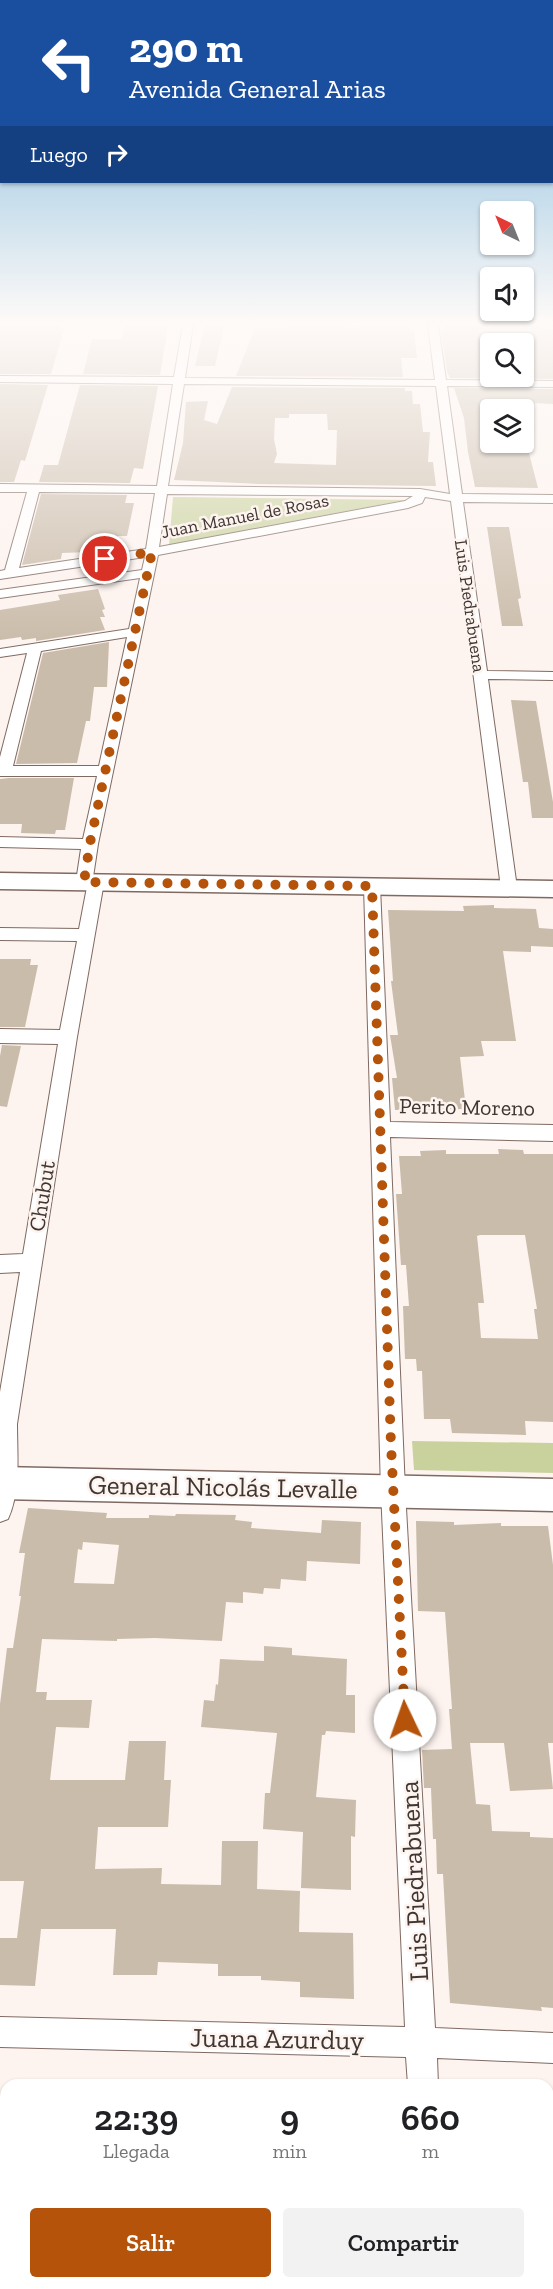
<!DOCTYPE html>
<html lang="es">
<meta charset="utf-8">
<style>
body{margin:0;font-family:"Zilla Slab",serif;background:#f2f2f2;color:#202124;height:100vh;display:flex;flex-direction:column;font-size:22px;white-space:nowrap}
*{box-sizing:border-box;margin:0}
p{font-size:20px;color:#757577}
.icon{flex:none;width:33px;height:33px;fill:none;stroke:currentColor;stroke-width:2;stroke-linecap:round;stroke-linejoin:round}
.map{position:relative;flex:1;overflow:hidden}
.panel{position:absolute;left:0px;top:2079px;width:554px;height:210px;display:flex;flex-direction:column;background:#fff;border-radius:18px 18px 0 0;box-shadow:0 2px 4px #0004}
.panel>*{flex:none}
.top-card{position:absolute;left:0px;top:0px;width:554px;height:183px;box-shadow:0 2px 4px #0004;background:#1a4fa0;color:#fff;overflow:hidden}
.needle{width:39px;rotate:317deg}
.fabs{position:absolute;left:480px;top:201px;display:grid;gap:12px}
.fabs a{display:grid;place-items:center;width:54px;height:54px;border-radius:6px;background:#fff;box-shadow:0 2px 4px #0004;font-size:30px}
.pin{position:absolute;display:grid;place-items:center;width:51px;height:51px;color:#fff;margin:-26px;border:3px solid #fff;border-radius:50%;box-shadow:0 2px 6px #0007}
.me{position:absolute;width:66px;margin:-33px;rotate:357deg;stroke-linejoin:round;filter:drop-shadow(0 0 4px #0008)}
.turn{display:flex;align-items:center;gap:21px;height:126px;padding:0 30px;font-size:27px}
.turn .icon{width:78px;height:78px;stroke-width:2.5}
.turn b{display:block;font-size:42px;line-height:51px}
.then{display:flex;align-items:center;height:57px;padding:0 30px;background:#0003;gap:12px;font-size:22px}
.eta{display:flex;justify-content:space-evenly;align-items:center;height:102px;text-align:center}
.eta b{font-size:36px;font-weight:600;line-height:42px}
.button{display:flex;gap:12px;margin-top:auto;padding:12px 30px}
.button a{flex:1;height:69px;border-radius:6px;background:#b45309;color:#fff;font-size:24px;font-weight:600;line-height:69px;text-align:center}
.button a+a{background:#f2f2f2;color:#202124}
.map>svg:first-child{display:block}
.green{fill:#c9d29d}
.building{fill:#cabcaa;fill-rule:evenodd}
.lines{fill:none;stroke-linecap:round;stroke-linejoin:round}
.street-casing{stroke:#7f6a62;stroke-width:2}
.secondary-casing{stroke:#7f6a62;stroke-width:3}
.street{fill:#fff;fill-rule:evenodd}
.secondary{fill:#fff;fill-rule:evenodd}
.route{stroke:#b45309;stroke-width:10;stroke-dasharray:0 18}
.labels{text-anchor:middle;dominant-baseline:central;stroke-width:5;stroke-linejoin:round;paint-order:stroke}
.far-street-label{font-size:18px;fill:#3f3632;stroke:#fdf3ef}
.street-label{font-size:22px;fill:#3f3632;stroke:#fdf3ef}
.near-street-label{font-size:27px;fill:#3f3632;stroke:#fdf3ef}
</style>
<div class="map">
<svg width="553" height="2289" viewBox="0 0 553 2289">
<rect width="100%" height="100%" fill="#fdf3ef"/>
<g class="green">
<path d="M 173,497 L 406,500 L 169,545 Z"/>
<path d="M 412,1441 L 553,1443 L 553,1473 L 414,1470 Z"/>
</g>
<g class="building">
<path d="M 0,325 L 61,325 L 60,329 L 64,329 L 51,374 L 0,374 Z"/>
<path d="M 125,325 L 168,325 L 160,375 L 83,374 L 92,339 L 122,339 Z"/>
<path d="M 205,325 L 224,326 L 215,366 L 195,366 Z"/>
<path d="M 288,325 L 346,325 L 346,328 L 409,325 L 410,330 L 414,330 L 417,358 L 401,358 L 403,377 L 236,376 L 255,328 L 288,328 Z"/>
<path d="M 445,325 L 539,325 L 541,329 L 553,329 L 553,379 L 450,378 L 447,372 L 441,331 L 446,331 ZM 490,344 L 524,344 L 524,376 L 490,376 Z"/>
<path d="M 0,384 L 48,385 L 25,461 L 21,460 L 14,482 L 0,482 Z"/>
<path d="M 80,385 L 158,386 L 143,469 L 134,468 L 130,483 L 39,482 L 44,465 L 58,465 Z"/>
<path d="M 232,387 L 405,388 L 405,391 L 412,391 L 413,404 L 420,404 L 423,432 L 430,432 L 428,462 L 433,462 L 436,486 L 259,484 L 174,480 L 183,443 L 186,402 L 208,401 L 204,420 L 217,424 ZM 289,414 L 327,414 L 328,430 L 337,430 L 336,465 L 274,463 L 277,454 L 274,439 L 275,418 L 289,418 Z"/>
<path d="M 454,388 L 553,389 L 553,404 L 535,403 L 535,405 L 531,405 L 531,409 L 490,408 L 490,443 L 500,443 L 501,449 L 528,449 L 538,488 L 475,487 L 468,452 L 464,418 Z"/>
<path d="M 41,494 L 127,495 L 125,503 L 134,503 L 127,536 L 118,536 L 116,551 L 62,553 L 61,559 L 22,565 Z"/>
<path d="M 487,527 L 509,527 L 521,598 L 518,599 L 523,626 L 502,626 Z"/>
<path d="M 98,589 L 105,609 L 102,610 L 105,617 L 100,617 L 105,630 L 36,641 L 36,638 L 22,640 L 21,637 L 0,640 L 0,610 L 55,601 L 60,600 L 58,595 Z"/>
<path d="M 109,642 L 107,687 L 94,687 L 90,721 L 86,721 L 77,763 L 16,764 L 43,653 Z"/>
<path d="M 511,700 L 536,701 L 553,802 L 553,818 L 532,818 L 528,782 L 523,782 Z"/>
<path d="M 9,778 L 74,778 L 65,830 L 56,830 L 55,834 L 21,833 L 22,824 L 0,824 L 0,779 Z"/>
<path d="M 494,905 L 494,908 L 536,909 L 539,928 L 553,929 L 553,947 L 531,946 L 531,952 L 503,951 L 516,1041 L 481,1041 L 484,1056 L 460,1057 L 466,1109 L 395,1110 L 392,1078 L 397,1078 L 390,1035 L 398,1035 L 391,981 L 393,981 L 388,910 L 464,911 L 463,906 Z"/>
<path d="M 0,959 L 31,959 L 30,965 L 38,965 L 25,1027 L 0,1027 Z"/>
<path d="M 2,1045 L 21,1046 L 7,1107 L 0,1106 L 0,1056 Z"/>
<path d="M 498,1149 L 523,1150 L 524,1154 L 553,1154 L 553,1422 L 525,1421 L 526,1435 L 452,1433 L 450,1419 L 424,1419 L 422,1371 L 417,1371 L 416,1359 L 405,1359 L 403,1306 L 409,1306 L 406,1265 L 401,1265 L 396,1194 L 402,1194 L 399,1156 L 421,1156 L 420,1151 L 446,1150 L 446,1154 L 499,1154 ZM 480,1235 L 525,1235 L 537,1309 L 534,1309 L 538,1339 L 481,1338 L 478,1303 L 484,1303 L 477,1236 Z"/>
<path d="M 28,1508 L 107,1513 L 106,1518 L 149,1518 L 149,1515 L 175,1516 L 176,1514 L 236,1515 L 235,1520 L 252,1522 L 251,1528 L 321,1533 L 322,1520 L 361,1522 L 360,1564 L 307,1561 L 306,1581 L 281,1579 L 280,1589 L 264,1588 L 263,1594 L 243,1592 L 243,1603 L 226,1602 L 222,1641 L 155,1638 L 117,1639 L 117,1641 L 42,1639 L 36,1692 L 47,1692 L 46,1700 L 92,1700 L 89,1728 L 56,1727 L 50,1780 L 125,1780 L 129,1741 L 166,1741 L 164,1780 L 171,1780 L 168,1827 L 98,1827 L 95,1869 L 162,1868 L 161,1884 L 221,1885 L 222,1841 L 258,1841 L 257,1889 L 300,1891 L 299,1932 L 353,1933 L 354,1999 L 300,1997 L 300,1982 L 261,1980 L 261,1976 L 218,1976 L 218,1964 L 158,1962 L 157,1975 L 113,1975 L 116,1929 L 41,1929 L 35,1986 L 0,1985 L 0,1938 L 17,1938 L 24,1881 L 0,1881 L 0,1704 L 7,1648 L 13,1648 L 21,1596 L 19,1596 L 25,1553 L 19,1553 ZM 83,1542 L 119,1545 L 114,1584 L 74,1583 L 78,1549 L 82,1550 Z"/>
<path d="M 416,1521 L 454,1522 L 454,1525 L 501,1523 L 501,1526 L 548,1526 L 553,1565 L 553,1743 L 548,1743 L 553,1789 L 510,1791 L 504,1743 L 470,1743 L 476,1804 L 490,1805 L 492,1831 L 530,1832 L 530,1837 L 553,1838 L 553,2008 L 541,2007 L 542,2011 L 450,2003 L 443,1874 L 437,1874 L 436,1839 L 433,1839 L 431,1788 L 424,1788 L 422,1750 L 452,1749 L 449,1709 L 452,1709 L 445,1612 L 418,1611 Z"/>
<path d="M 264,1646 L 292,1648 L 292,1655 L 347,1659 L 346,1695 L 355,1695 L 355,1733 L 326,1731 L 325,1735 L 322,1735 L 316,1797 L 356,1800 L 355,1837 L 351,1836 L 351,1890 L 301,1888 L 303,1832 L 263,1829 L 265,1793 L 270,1793 L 277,1733 L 201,1727 L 204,1700 L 214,1701 L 216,1684 L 218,1685 L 220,1659 L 264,1661 Z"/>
</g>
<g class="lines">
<g class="street-casing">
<g id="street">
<path d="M 183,325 L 193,325 L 185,378 L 435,380 L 428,325 L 438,325 L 446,380 L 553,381 L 553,387 L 447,386 L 462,494 L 553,495 L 553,503 L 463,502 L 487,671 L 553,672 L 553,680 L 488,679 L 517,888 L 515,892 L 503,892 L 501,888 L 451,501 L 425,497 L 422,503 L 408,508 L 158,555 L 98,844 L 93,877 L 102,878 L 104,882 L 77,1037 L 17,1424 C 17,1454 21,1491 8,1519 L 0,1522 L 0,1392 L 20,1272 L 0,1273 L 0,1255 L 23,1254 L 58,1044 L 0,1043 L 0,1029 L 60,1030 L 77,941 L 0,940 L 0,928 L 79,929 L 87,887 L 78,886 L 76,882 L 81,849 L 0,847 L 0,837 L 83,839 L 97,776 L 0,776 L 0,757 L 27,653 L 0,657 L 0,649 L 129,629 L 140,578 L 0,598 L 0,590 L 142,570 L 145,557 L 0,579 L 0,571 L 5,570 L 27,492 L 0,492 L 0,484 L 157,486 L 173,384 L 0,382 L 0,376 L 174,377 ZM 184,384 L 436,386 L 450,494 L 420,489 L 168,486 ZM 39,492 L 155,493 L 146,549 L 19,568 ZM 167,494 L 413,496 L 405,501 L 159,547 ZM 127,637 L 99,766 L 13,766 L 41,651 Z"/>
<path d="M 372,881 L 378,882 L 380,886 L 390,1122 L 553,1125 L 553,1141 L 390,1137 L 405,1490 L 435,2028 L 553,2033 L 553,2063 L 437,2058 L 438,2085 L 408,2085 L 406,2057 L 0,2047 L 0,2017 L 405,2027 L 381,1490 L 364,886 L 366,882 Z"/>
<rect x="413" y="2283" width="32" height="6"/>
</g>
</g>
<g class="secondary-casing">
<g id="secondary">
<path d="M 0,873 L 553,881 L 553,897 L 0,889 Z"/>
<path d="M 0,1467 L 553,1479 L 553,1511 L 0,1499 Z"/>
</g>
</g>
<use href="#street" class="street"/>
<use href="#secondary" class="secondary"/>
</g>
<linearGradient id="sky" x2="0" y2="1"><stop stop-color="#6fb0d9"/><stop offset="0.5" stop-color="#fefaf8"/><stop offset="1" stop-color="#fefaf8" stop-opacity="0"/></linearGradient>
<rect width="553" height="645" fill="url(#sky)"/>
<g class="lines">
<path class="route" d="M 105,559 L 152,552 L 90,843 L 84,882 L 372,886 L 391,1445 L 405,1720"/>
</g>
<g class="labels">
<g class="far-street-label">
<text transform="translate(245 516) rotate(-11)">Juan Manuel de Rosas</text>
<text transform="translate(470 606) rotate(82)">Luis Piedrabuena</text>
</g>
<g class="street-label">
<text transform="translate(467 1107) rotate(1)">Perito Moreno</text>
<text transform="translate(42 1196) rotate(-81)">Chubut</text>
</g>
<g class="near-street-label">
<text transform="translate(223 1487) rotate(1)">General Nicolás Levalle</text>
<text transform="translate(414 1881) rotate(-93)">Luis Piedrabuena</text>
<text transform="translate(277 2039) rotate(1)">Juana Azurduy</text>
</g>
</g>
</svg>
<div class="fabs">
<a><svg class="needle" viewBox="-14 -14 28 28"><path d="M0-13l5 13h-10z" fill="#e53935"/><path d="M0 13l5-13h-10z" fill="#757577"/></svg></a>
<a><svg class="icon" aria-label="sound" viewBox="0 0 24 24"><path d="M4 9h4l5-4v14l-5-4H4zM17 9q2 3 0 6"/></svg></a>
<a><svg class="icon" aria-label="search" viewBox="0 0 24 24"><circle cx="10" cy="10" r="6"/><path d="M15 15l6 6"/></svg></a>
<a><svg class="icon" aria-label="layers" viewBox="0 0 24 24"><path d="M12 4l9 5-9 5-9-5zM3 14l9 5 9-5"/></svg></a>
</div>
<div class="pin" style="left:105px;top:559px;background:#d93025"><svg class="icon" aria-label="arrive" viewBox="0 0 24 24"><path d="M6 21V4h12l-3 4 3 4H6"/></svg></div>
<svg class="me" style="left:405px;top:1720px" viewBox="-20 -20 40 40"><circle r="19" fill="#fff"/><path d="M0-13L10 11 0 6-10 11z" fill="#b45309"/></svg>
<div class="top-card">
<div class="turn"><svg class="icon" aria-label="left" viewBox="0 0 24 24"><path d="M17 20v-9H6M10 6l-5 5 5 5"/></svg><div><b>290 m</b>Avenida General Arias</div></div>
<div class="then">Luego<svg class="icon" aria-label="right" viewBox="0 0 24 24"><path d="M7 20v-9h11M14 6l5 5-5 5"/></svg></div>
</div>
<section class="panel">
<div class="eta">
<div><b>22:39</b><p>Llegada</p></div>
<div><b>9</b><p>min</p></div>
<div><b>660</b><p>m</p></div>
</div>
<div class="button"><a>Salir</a><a>Compartir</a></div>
</section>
</div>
